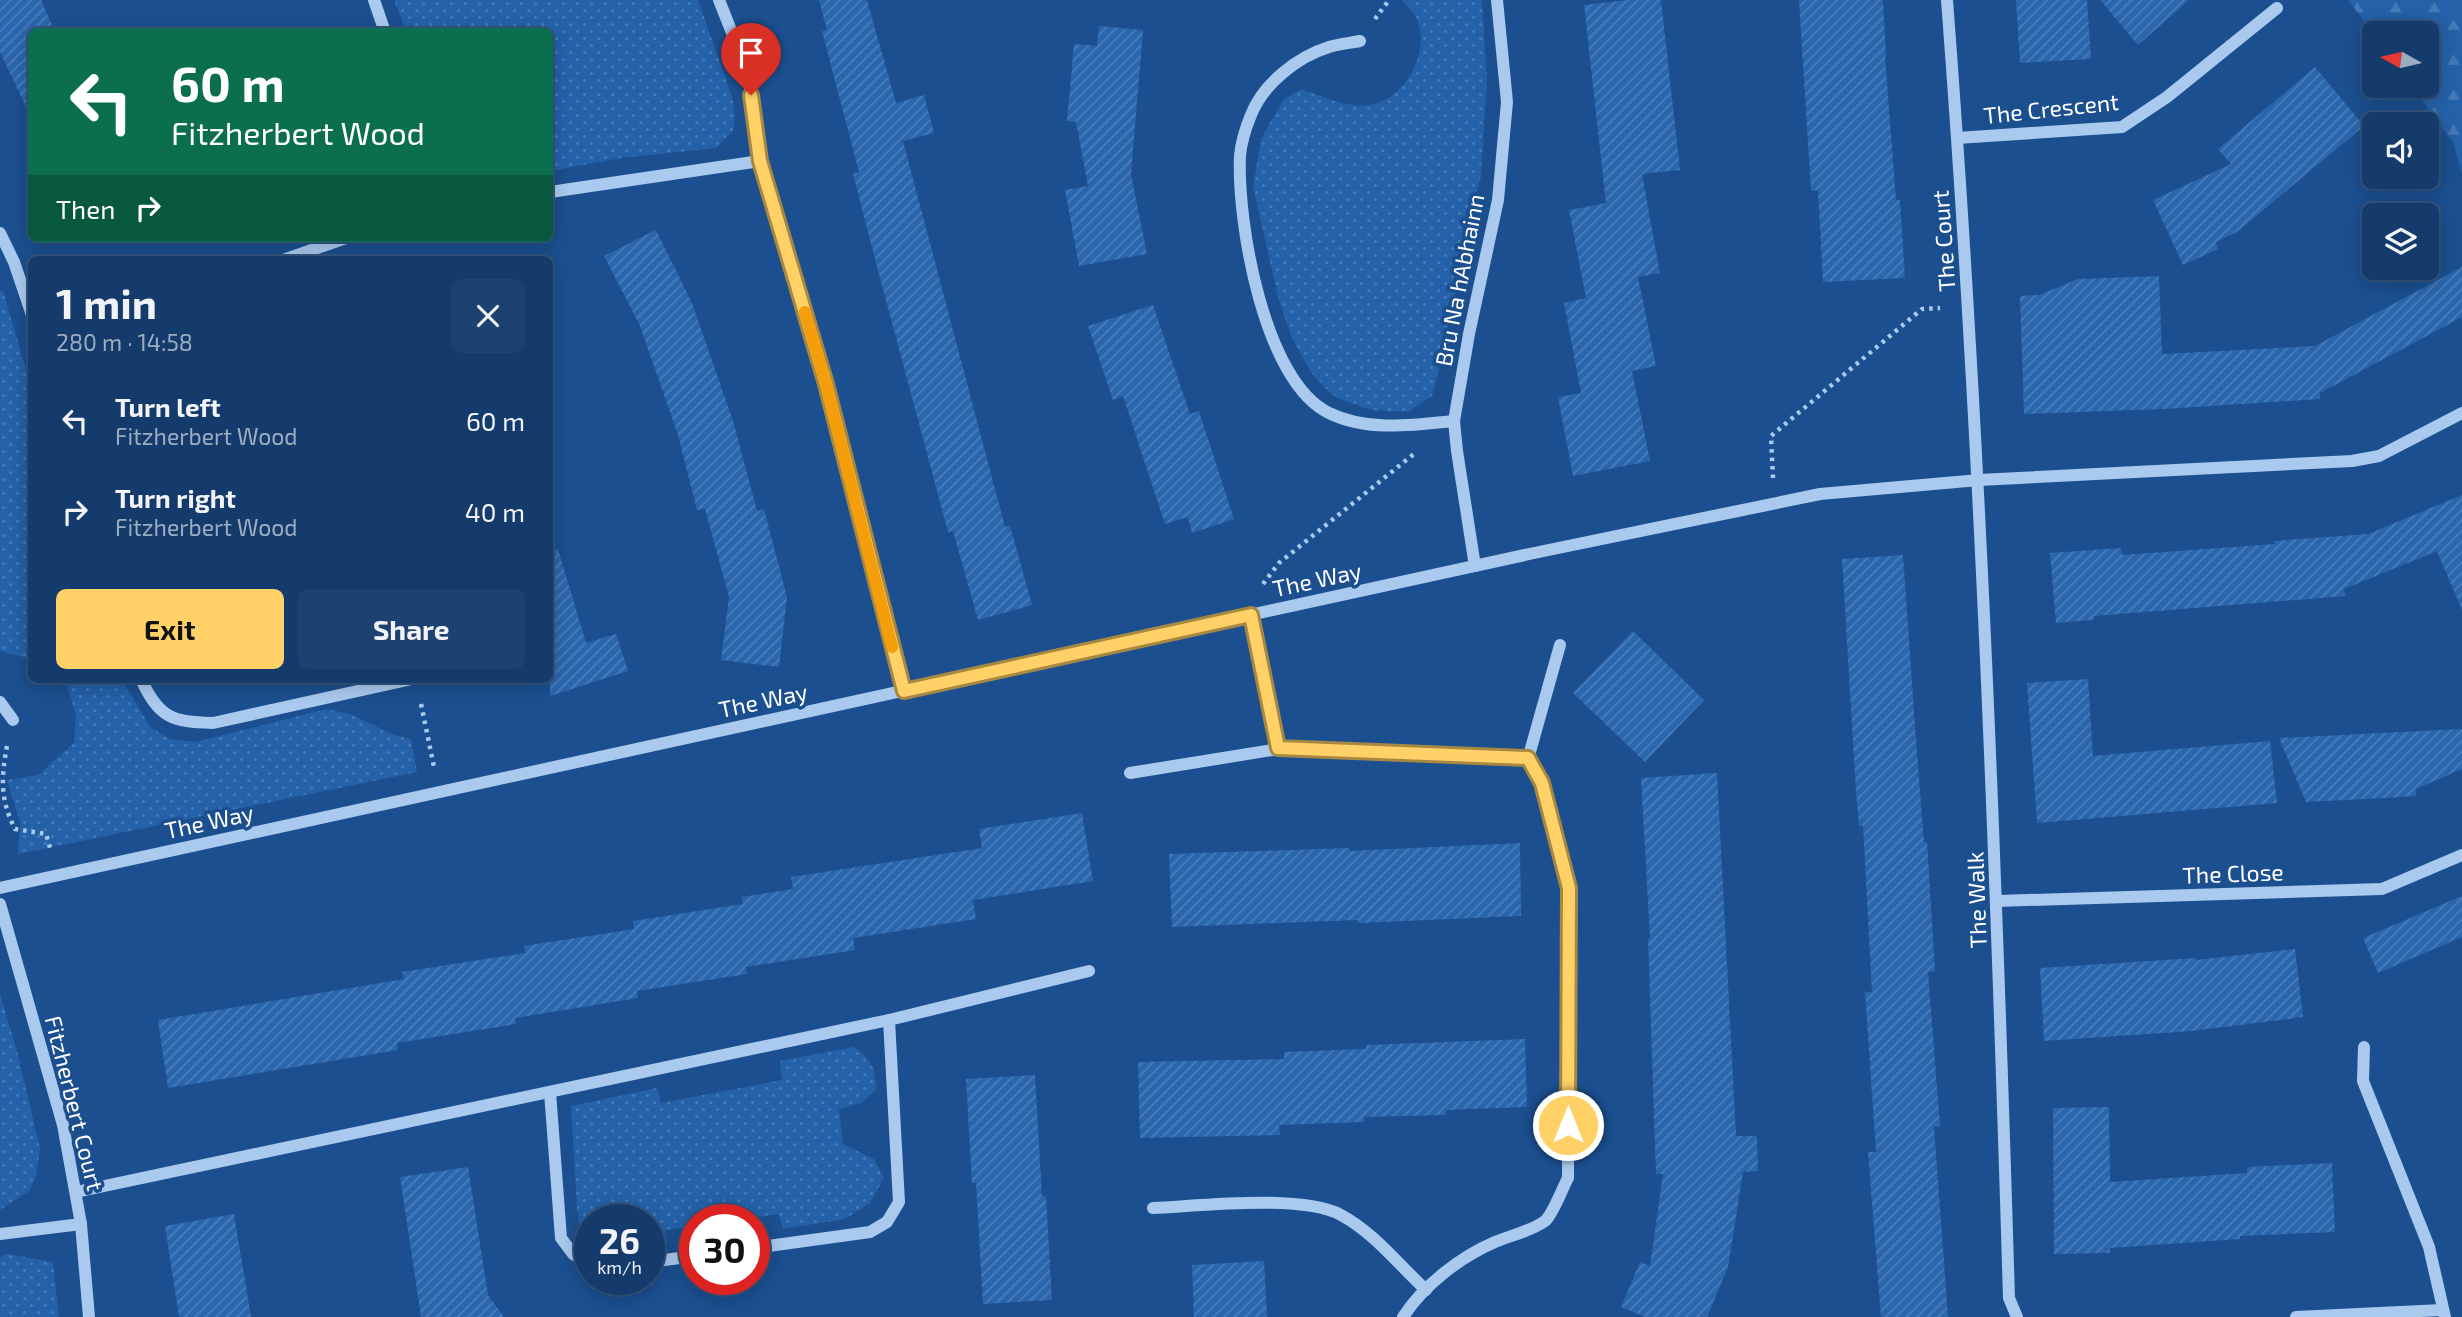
<!DOCTYPE html>
<meta charset="utf-8">
<style>
body{margin:0;font-family:"Exo 2",sans-serif;background:#1d4271;color:#f1f3f6;height:100vh;display:flex;flex-direction:column;font-size:26px;white-space:nowrap}
*{box-sizing:border-box;margin:0}
p{font-size:23px;color:#9dadc1}
.icon{flex:none;width:38px;height:38px;fill:none;stroke:currentColor;stroke-width:2;stroke-linecap:round;stroke-linejoin:round}
.map{position:relative;flex:1;overflow:hidden}
.side{position:absolute;left:28px;top:256px;width:525px;height:427px;display:flex;flex-direction:column;background:#143b6b;border-radius:10px;box-shadow:0 4px 18px #0003,0 0 0 2px #33557e}
.side>*{flex:none}
.guide{position:absolute;left:28px;top:28px;width:525px;height:214px;border-radius:10px;box-shadow:0 4px 18px #0003,0 0 0 2px #33557e;background:#0b6e4f;color:#fff;overflow:hidden}
.needle{width:46px;rotate:278deg}
.controls{position:absolute;left:2362px;top:21px;display:grid;gap:14px}
.controls a{display:grid;place-items:center;width:77px;height:77px;border-radius:10px;background:#143b6b;box-shadow:0 4px 18px #0003,0 0 0 2px #33557e;font-size:35px}
.speed{position:absolute;left:574px;top:1204px;display:flex;gap:14px;font-size:35px;font-weight:700;text-align:center}
.speed>*{display:grid;place-content:center;width:91px;height:91px;border-radius:50%;background:#143b6b;box-shadow:0 4px 18px #0003,0 0 0 2px #33557e;line-height:1}
.speed small{font-size:18px;font-weight:400}
.speed .limit{border:10px solid #d22;background:#fff;color:#111}
.pin{position:absolute;display:grid;place-items:center;width:60px;height:60px;color:#fff;margin:-72px -30px;border-radius:50% 50% 50% 0;rotate:-45deg;box-shadow:0 0 7px #0007}
.pin .icon{rotate:45deg}
.me{position:absolute;width:77px;margin:-38px;rotate:0deg;stroke-linejoin:round;filter:drop-shadow(0 0 5px #0008)}
.turn{display:flex;align-items:center;gap:24px;height:147px;padding:0 28px;font-size:32px}
.turn .icon{width:91px;height:91px;stroke-width:2.5}
.turn b{display:block;font-size:49px;line-height:60px}
.then{display:flex;align-items:center;height:66px;padding:0 28px;background:#0003;gap:14px;font-size:26px}
.round{display:grid;place-items:center;flex:none;width:74px;height:74px;border-radius:10px;background:#1d4271}
.head{display:flex;align-items:center;justify-content:space-between;height:119px;padding:0 28px}
h1{font-size:42px;font-weight:700;line-height:52px}
.cta{display:flex;gap:14px;margin-top:auto;padding:14px 28px}
.cta a{flex:1;height:80px;border-radius:10px;background:#ffd166;color:#111;font-size:28px;font-weight:700;line-height:80px;text-align:center}
.cta a+a{background:#1d4271;color:#f1f3f6}
ul{padding:0;list-style:none}
li{display:flex;align-items:center;gap:21px;height:91px;padding:0 28px}
li div{flex:1}
li b{display:block;font-size:26px}
li em{font-style:normal}
.map>svg:first-child{display:block}
.grass{fill:url(#grass-dots)}
.forest{fill:url(#forest-firs)}
.building{fill:url(#building-hatch)}
.lines{fill:none;stroke-linecap:round;stroke-linejoin:round}
.path{stroke:#a9c9ee;stroke-width:4.5;stroke-dasharray:3.5 5;stroke-linecap:butt}
.minor{stroke:#a9c9ee;stroke-width:12}
.route-casing{stroke:#a68842;stroke-width:18}
.route{stroke:#ffd166;stroke-width:12}
.slow{stroke:#f59e0b;stroke-width:12}
.labels{text-anchor:middle;dominant-baseline:central;stroke-width:7;stroke-linejoin:round;paint-order:stroke}
.street-label{font-size:23px;fill:#fff;stroke:#1b4f8f}
</style>
<div class="map">
<svg width="2462" height="1317" viewBox="0 0 2462 1317">
<defs>
<pattern id="grass-dots" width="8" height="8" patternUnits="userSpaceOnUse" patternTransform="scale(1.75)"><rect width="8" height="8" fill="#2461a8"/><path d="M2 2h.1M6 6h.1" fill="none" stroke="#4579b5" stroke-width="1.8" stroke-linecap="round"/></pattern>
<pattern id="forest-firs" width="22" height="20" patternUnits="userSpaceOnUse" patternTransform="scale(1.75)"><rect width="22" height="20" fill="#2461a8"/><path d="M5 1l3.5 6h-7zM16 11l3.5 6h-7z" fill="#4579b5"/></pattern>
<pattern id="building-hatch" width="6" height="6" patternUnits="userSpaceOnUse" patternTransform="scale(1.75)"><rect width="6" height="6" fill="#2a66ad"/><path d="M-1 1l2-2M0 6l6-6M5 7l2-2" fill="none" stroke="#4a7db9"/></pattern>
</defs>
<rect width="100%" height="100%" fill="#1b4f8f"/>
<g class="grass">
<path d="M 394,0 L 698,0 L 732,97 L 735,115 L 733,131 L 716,148 L 621,158 L 550,171 L 550,32 L 406,31 Z"/>
<path d="M 1402,0 L 1482,0 L 1487,80 L 1481,175 L 1439,369 L 1432,396 L 1408,412 L 1371,410 L 1337,398 L 1324,387 L 1310,371 L 1291,336 L 1279,301 L 1253,187 L 1261,139 L 1283,100 L 1301,89 C 1320,95 1348,109 1369,105 C 1405,100 1432,51 1416,17 C 1413,11 1407,6 1402,0 Z"/>
<path d="M 0,291 L 3,291 L 31,387 L 31,659 L 0,651 Z"/>
<path d="M 65,679 L 122,679 L 150,727 L 170,739 L 195,742 L 327,709 L 350,714 L 394,735 L 411,739 L 417,772 L 18,854 L 20,822 L 7,780 L 38,775 L 74,743 L 76,715 Z"/>
<path d="M 0,994 L 17,1051 L 40,1148 L 36,1177 L 29,1191 L 0,1210 Z"/>
<path d="M 854,1047 C 872,1061 876,1067 876,1090 L 861,1103 L 839,1109 L 843,1144 L 874,1159 L 884,1178 L 870,1203 L 845,1219 L 783,1229 L 779,1214 L 738,1220 L 695,1220 L 695,1226 L 665,1230 L 667,1243 L 649,1245 L 649,1220 L 590,1220 L 590,1242 L 581,1233 L 577,1209 L 571,1106 L 657,1088 L 661,1103 L 782,1080 L 780,1061 Z"/>
<path d="M 8,1254 L 53,1262 L 59,1317 L 0,1317 L 0,1257 Z"/>
</g>
<path class="forest" d="M 2348,0 L 2462,0 L 2462,174 L 2453,142 L 2411,86 L 2427,86 L 2427,33 L 2375,33 L 2375,36 Z"/>
<g class="building">
<path d="M 0,0 L 41,0 L 55,32 L 32,32 L 32,120 L 0,52 Z"/>
<path d="M 819,0 L 867,0 L 896,103 L 924,95 L 934,133 L 903,141 L 1005,527 L 1010,526 L 1032,605 L 978,620 L 953,531 L 948,532 L 876,263 L 853,174 L 859,172 L 822,31 L 827,30 Z"/>
<path d="M 1628,0 L 1661,0 L 1680,170 L 1642,174 L 1660,273 L 1638,277 L 1656,366 L 1632,371 L 1650,461 L 1573,476 L 1558,397 L 1581,393 L 1564,303 L 1586,298 L 1569,210 L 1606,203 L 1584,5 Z"/>
<path d="M 1799,0 L 1883,0 L 1886,57 L 1885,57 L 1896,200 L 1900,200 L 1905,278 L 1823,282 L 1818,190 L 1811,191 Z"/>
<path d="M 2016,0 L 2087,0 L 2091,59 L 2020,63 Z"/>
<path d="M 2100,0 L 2189,0 L 2138,45 Z"/>
<path d="M 1099,26 L 1143,30 L 1131,174 L 1147,254 L 1079,266 L 1065,190 L 1088,186 L 1076,122 L 1067,121 L 1074,44 L 1097,46 Z"/>
<path d="M 2315,67 L 2364,126 L 2237,232 L 2216,242 L 2218,249 L 2183,265 L 2153,200 L 2231,164 L 2218,149 Z"/>
<path d="M 656,230 L 692,303 L 733,421 L 757,511 L 764,509 L 787,597 L 779,667 L 721,660 L 729,597 L 705,509 L 697,510 L 678,435 L 640,326 L 604,256 Z"/>
<path d="M 2462,267 L 2462,317 L 2320,393 L 2320,399 L 2164,409 L 2024,414 L 2020,296 L 2039,295 L 2078,279 L 2159,276 L 2162,354 L 2315,346 Z"/>
<path d="M 1153,305 L 1190,414 L 1199,411 L 1234,519 L 1192,533 L 1188,517 L 1165,524 L 1123,396 L 1113,400 L 1088,326 Z"/>
<path d="M 2462,495 L 2462,610 L 2437,551 L 2344,589 L 2345,596 L 2094,616 L 2094,620 L 2056,623 L 2050,553 L 2121,548 L 2122,555 L 2275,544 L 2274,541 L 2368,534 Z"/>
<path d="M 558,549 L 586,643 L 616,634 L 628,671 L 550,696 L 550,550 Z"/>
<path d="M 1903,555 L 1917,754 L 1924,842 L 1927,842 L 1935,971 L 1928,972 L 1940,1126 L 1934,1127 L 1948,1317 L 1881,1317 L 1868,1152 L 1876,1152 L 1865,992 L 1872,992 L 1863,826 L 1859,826 L 1856,792 L 1842,559 Z"/>
<path d="M 1633,631 L 1704,700 L 1645,762 L 1573,693 Z"/>
<path d="M 2088,679 L 2093,756 L 2270,741 L 2277,803 L 2037,823 L 2027,683 Z"/>
<path d="M 2462,729 L 2462,769 L 2416,789 L 2416,796 L 2384,798 L 2306,802 L 2279,738 Z"/>
<path d="M 1717,773 L 1736,1136 L 1757,1136 L 1758,1171 L 1743,1172 L 1728,1267 L 1707,1317 L 1645,1317 L 1621,1307 L 1640,1262 L 1650,1266 L 1663,1174 L 1656,1174 L 1648,939 L 1650,939 L 1641,778 Z"/>
<path d="M 1082,813 L 1093,881 L 973,900 L 976,919 L 853,938 L 855,950 L 746,967 L 747,974 L 637,991 L 638,998 L 515,1018 L 516,1024 L 397,1043 L 398,1050 L 168,1088 L 158,1020 L 404,979 L 402,972 L 525,953 L 524,946 L 634,929 L 633,921 L 743,904 L 741,897 L 793,889 L 791,877 L 982,848 L 979,829 Z"/>
<path d="M 1520,843 L 1521,916 L 1359,923 L 1358,920 L 1172,927 L 1169,854 L 1349,848 L 1350,851 Z"/>
<path d="M 2462,896 L 2462,937 L 2378,973 L 2363,938 Z"/>
<path d="M 2295,949 L 2303,1017 L 2192,1031 L 2044,1041 L 2040,968 L 2196,958 L 2196,960 Z"/>
<path d="M 1525,1039 L 1527,1107 L 1446,1110 L 1446,1115 L 1364,1117 L 1364,1122 L 1279,1125 L 1280,1135 L 1140,1138 L 1138,1062 L 1284,1059 L 1284,1052 L 1366,1049 L 1366,1045 Z"/>
<path d="M 1035,1075 L 1042,1196 L 1046,1196 L 1052,1300 L 983,1304 L 976,1183 L 972,1183 L 966,1079 Z"/>
<path d="M 2109,1107 L 2110,1182 L 2247,1173 L 2247,1167 L 2332,1163 L 2335,1232 L 2240,1236 L 2240,1239 L 2110,1248 L 2110,1253 L 2054,1254 L 2053,1108 Z"/>
<path d="M 468,1167 L 488,1295 L 504,1317 L 421,1317 L 400,1177 Z"/>
<path d="M 234,1214 L 251,1317 L 179,1317 L 165,1226 Z"/>
<path d="M 1264,1261 L 1267,1317 L 1194,1317 L 1192,1265 Z"/>
</g>
<g class="lines">
<g class="path">
<path d="M 1375,19 L 1389,0"/>
<path d="M 1773,478 L 1771,436 L 1922,309 L 1940,308"/>
<path d="M 1263,584 L 1279,563 L 1415,453"/>
<path d="M 421,704 L 434,767"/>
<path d="M 7,746 C 1,778 0,800 15,829 L 46,834 L 51,851"/>
</g>
<g class="minor">
<path d="M 374,0 L 385,32"/>
<path d="M 719,0 L 748,73 L 760,161 L 826,384 L 903,691"/>
<path d="M 1947,0 C 1980,432 1996,865 2009,1298 L 2017,1317"/>
<path d="M 1360,41 C 1350,43 1339,44 1329,47 C 1297,57 1263,84 1251,115 C 1246,127 1241,144 1240,156 C 1237,222 1264,382 1329,413 C 1367,432 1414,425 1454,421"/>
<path d="M 1957,138 L 2122,127 L 2167,97 L 2277,8"/>
<path d="M 550,192 L 760,161"/>
<path d="M 0,233 L 14,262 L 32,315"/>
<path d="M 286,259 L 346,238"/>
<path d="M 1475,566 L 1457,451 L 1454,421 L 1469,334 L 1498,200 L 1507,102 L 1497,0"/>
<path d="M 1251,615 L 1278,749"/>
<path d="M 141,679 C 159,718 172,722 213,723 L 412,679"/>
<path d="M 0,702 L 13,720"/>
<path d="M 1528,759 L 1560,645"/>
<path d="M 1130,773 L 1278,749 L 1528,759 L 1542,783 L 1569,888 L 1568,1178 C 1562,1189 1553,1214 1545,1221 C 1530,1232 1511,1235 1495,1242 C 1460,1257 1424,1285 1403,1317"/>
<path d="M 0,888 L 1534,553 L 1820,494 L 1979,480 L 2352,461 L 2379,456 L 2462,413"/>
<path d="M 1997,901 L 2382,889 L 2462,855"/>
<path d="M 0,904 L 63,1125 L 81,1224 L 89,1317"/>
<path d="M 2364,1047 L 2363,1081 L 2429,1247 L 2445,1317"/>
<path d="M 550,1092 L 561,1238 L 573,1254 L 590,1264"/>
<path d="M 76,1192 L 889,1020 L 1089,971"/>
<path d="M 1153,1208 C 1200,1206 1302,1194 1341,1215 C 1373,1232 1399,1265 1426,1290"/>
<path d="M 0,1234 L 81,1224"/>
<path d="M 754,1248 L 870,1232 L 887,1222 L 899,1202 L 889,1020"/>
<path d="M 649,1262 L 695,1256"/>
<path d="M 2296,1317 L 2442,1310"/>
</g>
</g>
<g class="lines">
<g class="route-casing">
<path id="route" d="M 751,95 L 760,161 L 826,384 L 904,691 L 1251,615 L 1278,748 L 1528,758 L 1542,783 L 1569,888 L 1568,1125"/>
</g>
<use href="#route" class="route"/>
<path class="slow" d="M 805,312 L 826,384 L 892,647"/>
</g>
<g class="labels">
<g class="street-label">
<text transform="translate(2051 108) rotate(-6)">The Crescent</text>
<text transform="translate(1943 241) rotate(-94)">The Court</text>
<text transform="translate(1459 280) rotate(-79)">Bru Na hAbhainn</text>
<text transform="translate(1317 579) rotate(-12)">The Way</text>
<text transform="translate(763 700) rotate(-12)">The Way</text>
<text transform="translate(209 821) rotate(-12)">The Way</text>
<text transform="translate(2233 873) rotate(-2)">The Close</text>
<text transform="translate(1976 900) rotate(-92)">The Walk</text>
<text transform="translate(75 1103) rotate(76)">Fitzherbert Court</text>
</g>
</g>
</svg>
<div class="controls">
<a><svg class="needle" viewBox="-14 -14 28 28"><path d="M0-13l5 13h-10z" fill="#e53935"/><path d="M0 13l5-13h-10z" fill="#9dadc1"/></svg></a>
<a><svg class="icon" aria-label="sound" viewBox="0 0 24 24"><path d="M4 9h4l5-4v14l-5-4H4zM17 9q2 3 0 6"/></svg></a>
<a><svg class="icon" aria-label="layers" viewBox="0 0 24 24"><path d="M12 4l9 5-9 5-9-5zM3 14l9 5 9-5"/></svg></a>
</div>
<div class="speed"><div>26<small>km/h</small></div><div class="limit">30</div></div>
<div class="pin" style="left:751px;top:95px;background:#d93025"><svg class="icon" aria-label="arrive" viewBox="0 0 24 24"><path d="M6 21V4h12l-3 4 3 4H6"/></svg></div>
<svg class="me" style="left:1568px;top:1125px" viewBox="-20 -20 40 40"><circle r="17" fill="#ffd166" stroke="#fff" stroke-width="3"/><path d="M0-11L8 9 0 5-8 9z" fill="#fff"/></svg>
<div class="guide">
<div class="turn"><svg class="icon" aria-label="left" viewBox="0 0 24 24"><path d="M17 20v-9H6M10 6l-5 5 5 5"/></svg><div><b>60 m</b>Fitzherbert Wood</div></div>
<div class="then">Then<svg class="icon" aria-label="right" viewBox="0 0 24 24"><path d="M7 20v-9h11M14 6l5 5-5 5"/></svg></div>
</div>
<section class="side">
<div class="head"><div><h1>1 min</h1><p>280 m · 14:58</p></div><a class="round"><svg class="icon" aria-label="close" viewBox="0 0 24 24"><path d="M6 6l12 12M18 6L6 18"/></svg></a></div>
<ul>
<li><svg class="icon" aria-label="left" viewBox="0 0 24 24"><path d="M17 20v-9H6M10 6l-5 5 5 5"/></svg><div><b>Turn left</b><p>Fitzherbert Wood</p></div><em>60 m</em></li>
<li><svg class="icon" aria-label="right" viewBox="0 0 24 24"><path d="M7 20v-9h11M14 6l5 5-5 5"/></svg><div><b>Turn right</b><p>Fitzherbert Wood</p></div><em>40 m</em></li>
</ul>
<div class="cta"><a>Exit</a><a>Share</a></div>
</section>
</div>
